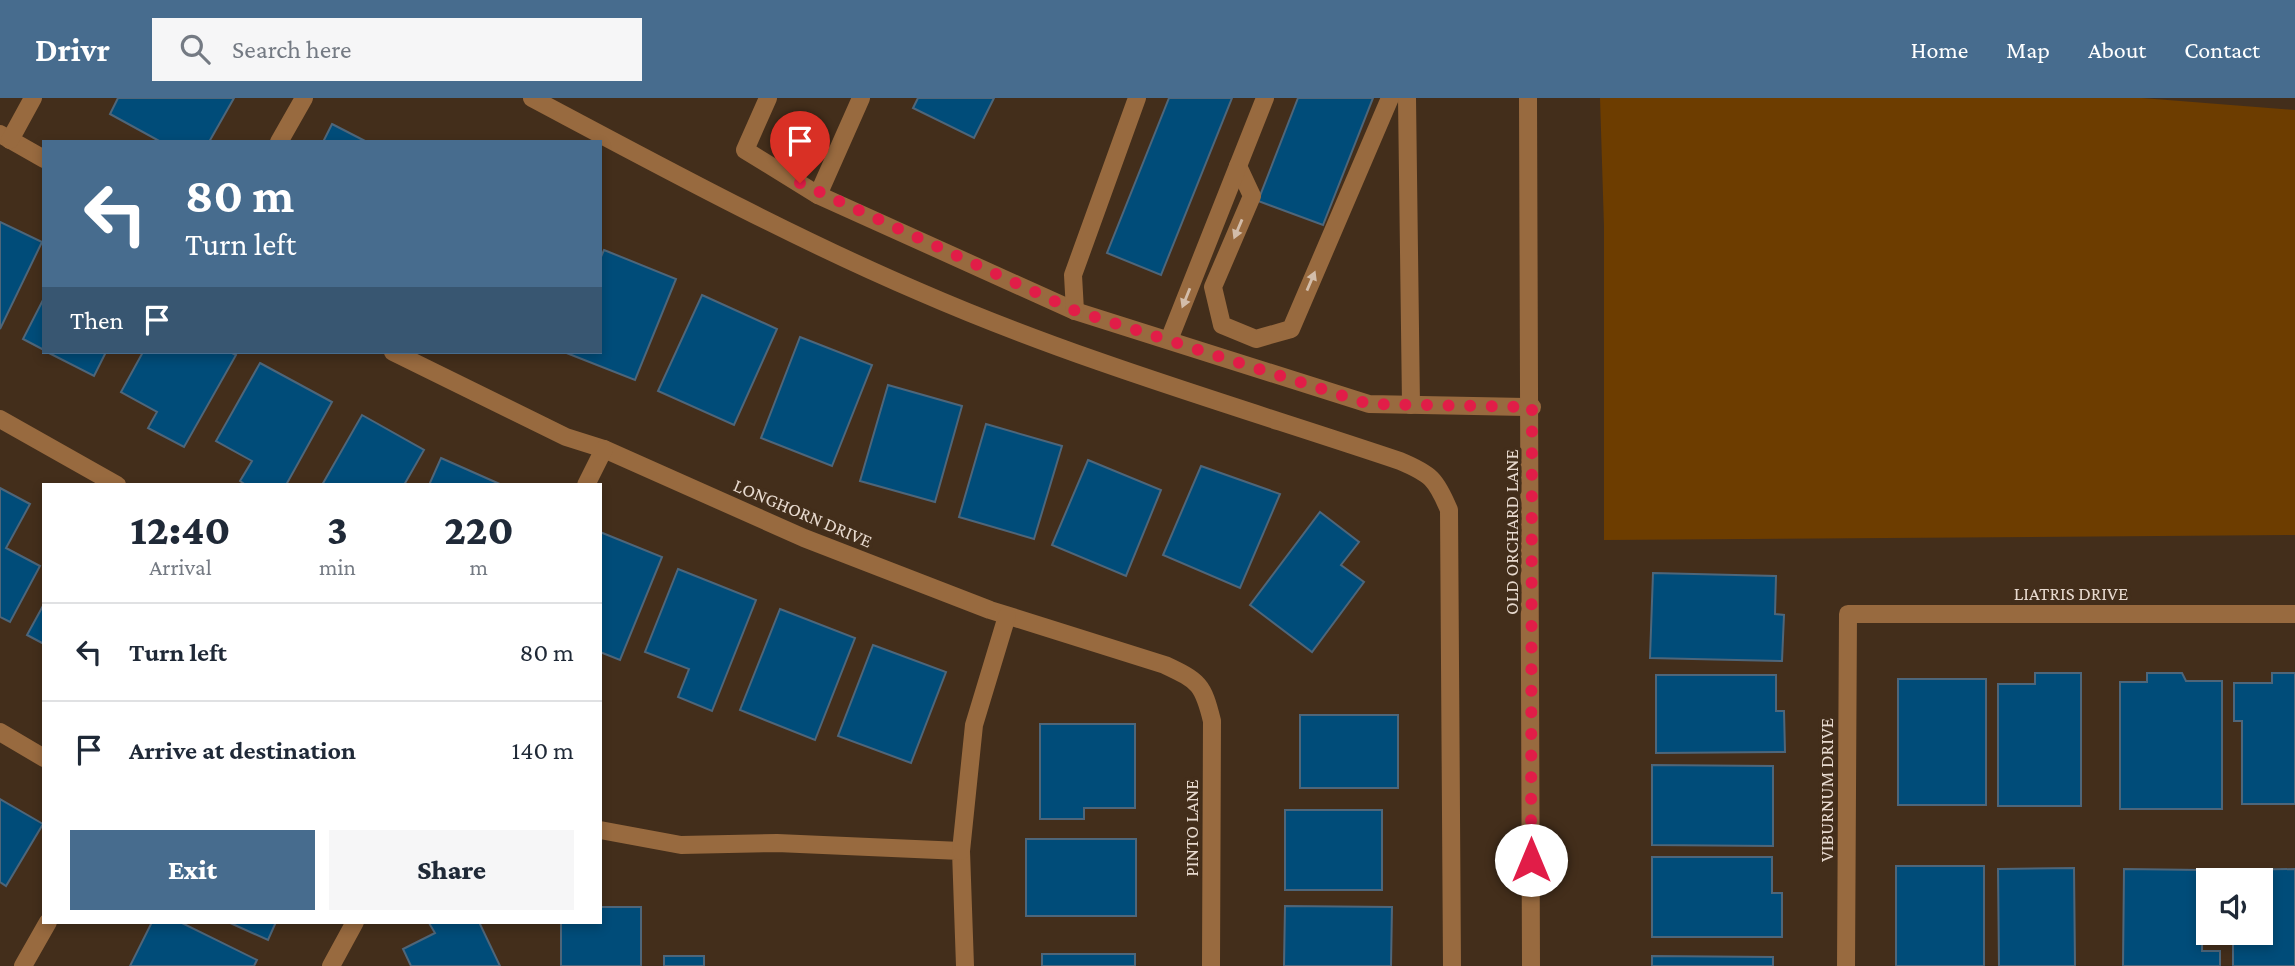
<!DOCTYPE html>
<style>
body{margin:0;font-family:"Crimson Pro",serif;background:#f6f6f7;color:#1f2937;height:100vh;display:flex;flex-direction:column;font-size:26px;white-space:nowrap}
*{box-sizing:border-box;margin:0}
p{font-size:23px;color:#747a83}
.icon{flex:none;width:38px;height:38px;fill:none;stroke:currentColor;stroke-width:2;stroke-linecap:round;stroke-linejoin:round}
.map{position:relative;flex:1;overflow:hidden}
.sheet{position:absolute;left:42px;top:385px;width:560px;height:441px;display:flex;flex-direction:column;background:#fff;border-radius:0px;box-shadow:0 4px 10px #0003}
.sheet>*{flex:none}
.banner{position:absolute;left:42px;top:42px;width:560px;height:214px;border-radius:0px;box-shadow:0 4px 10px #0003;background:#476c8e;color:#fff;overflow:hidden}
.controls{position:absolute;left:2196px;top:770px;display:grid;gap:14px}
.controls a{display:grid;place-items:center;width:77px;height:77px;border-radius:0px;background:#fff;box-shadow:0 4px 10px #0003;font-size:35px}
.pin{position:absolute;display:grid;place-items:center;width:60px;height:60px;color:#fff;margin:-72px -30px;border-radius:50% 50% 50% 0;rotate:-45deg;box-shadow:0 0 7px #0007}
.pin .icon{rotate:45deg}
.me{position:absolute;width:77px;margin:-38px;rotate:0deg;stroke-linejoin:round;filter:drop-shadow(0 0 5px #0008)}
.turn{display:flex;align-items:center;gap:24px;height:147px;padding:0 28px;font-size:32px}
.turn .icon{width:91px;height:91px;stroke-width:2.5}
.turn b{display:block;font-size:49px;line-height:60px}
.then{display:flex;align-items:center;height:66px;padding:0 28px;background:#0003;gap:14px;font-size:26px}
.eta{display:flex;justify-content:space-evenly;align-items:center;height:119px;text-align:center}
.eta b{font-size:42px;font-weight:800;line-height:49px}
.button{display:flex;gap:14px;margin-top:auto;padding:14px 28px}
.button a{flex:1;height:80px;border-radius:0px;background:#476c8e;color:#fff;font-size:28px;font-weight:800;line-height:80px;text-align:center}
.button a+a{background:#f6f6f7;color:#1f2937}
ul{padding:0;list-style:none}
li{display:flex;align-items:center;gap:21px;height:98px;padding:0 28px;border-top:2px solid #e0e1e3}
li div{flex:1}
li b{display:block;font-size:26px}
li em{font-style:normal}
header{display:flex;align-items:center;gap:42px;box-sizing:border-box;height:98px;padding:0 35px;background:#476c8e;color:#fff}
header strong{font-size:33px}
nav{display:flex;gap:38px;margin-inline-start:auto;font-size:24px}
.search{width:490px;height:63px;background:#f6f6f7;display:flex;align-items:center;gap:18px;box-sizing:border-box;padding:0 24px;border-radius:0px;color:#747a83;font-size:26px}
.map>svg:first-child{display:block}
.green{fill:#6d3d00}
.building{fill:#004c79;stroke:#4e667a;stroke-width:2}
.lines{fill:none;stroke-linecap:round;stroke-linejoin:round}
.minor{stroke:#986a3f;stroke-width:18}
.oneway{fill:#d3bdaa}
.route{stroke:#e11d48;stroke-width:12;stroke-dasharray:0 21.6}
.labels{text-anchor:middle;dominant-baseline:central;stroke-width:7;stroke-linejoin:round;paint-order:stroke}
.street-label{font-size:19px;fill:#e7d9ce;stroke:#432e1b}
</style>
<header>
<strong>Drivr</strong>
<div class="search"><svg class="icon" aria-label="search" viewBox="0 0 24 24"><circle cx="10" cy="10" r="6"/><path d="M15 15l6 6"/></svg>Search here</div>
<nav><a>Home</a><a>Map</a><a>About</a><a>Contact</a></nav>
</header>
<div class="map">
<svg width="2295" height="868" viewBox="0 0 2295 868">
<rect width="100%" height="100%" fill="#432e1b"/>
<path class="green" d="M 1600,0 L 2142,0 L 2295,12 L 2295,437 L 1604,442 L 1604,129 Z"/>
<g class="building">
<path d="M 118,0 L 234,0 L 209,44 L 161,44 L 110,16 Z"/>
<path d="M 918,0 L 994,0 L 974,40 L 913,10 Z"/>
<path d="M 1169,0 L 1232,0 L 1161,177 L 1107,155 Z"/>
<path d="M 1298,0 L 1373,0 L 1323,127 L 1258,103 Z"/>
<path d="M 332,26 L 367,44 L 323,44 Z"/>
<path d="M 0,124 L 42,144 L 0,231 Z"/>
<path d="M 604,152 L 676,181 L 635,282 L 564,254 L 600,254 L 600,161 Z"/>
<path d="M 702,197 L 777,231 L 734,327 L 658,293 Z"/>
<path d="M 44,200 L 44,252 L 23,241 Z"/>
<path d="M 800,239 L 872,267 L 832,368 L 761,340 Z"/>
<path d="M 47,254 L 106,254 L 94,278 Z"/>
<path d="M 143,254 L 230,254 L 236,257 L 184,349 L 148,330 L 157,314 L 121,294 Z"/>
<path d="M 260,265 L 332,304 L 286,387 L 246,387 L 240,383 L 252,363 L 216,343 Z"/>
<path d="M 888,287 L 962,308 L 935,404 L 860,383 Z"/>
<path d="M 362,317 L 424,352 L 404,387 L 322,387 Z"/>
<path d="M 986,326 L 1062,348 L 1034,441 L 959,419 Z"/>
<path d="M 441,360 L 502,387 L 429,387 Z"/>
<path d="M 1088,362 L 1161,392 L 1126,478 L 1052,447 Z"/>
<path d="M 1201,368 L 1280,396 L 1240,490 L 1163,457 Z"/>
<path d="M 0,390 L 30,406 L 6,450 L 40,468 L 10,524 L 0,519 Z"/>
<path d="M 1320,414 L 1359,444 L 1341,467 L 1364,484 L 1312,554 L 1250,507 Z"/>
<path d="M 600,434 L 662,459 L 620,562 L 600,554 Z"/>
<path d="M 678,471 L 756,502 L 712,613 L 678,599 L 689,571 L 645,554 Z"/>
<path d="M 1653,475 L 1776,478 L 1775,516 L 1784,517 L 1782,563 L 1650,560 Z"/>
<path d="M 44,506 L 44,546 L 27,537 Z"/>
<path d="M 780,511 L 855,540 L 815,642 L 740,612 Z"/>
<path d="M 873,547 L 946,574 L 911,665 L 838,638 Z"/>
<path d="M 2035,575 L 2081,575 L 2081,708 L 1998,708 L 1998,586 L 2035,586 Z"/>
<path d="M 2147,575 L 2182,575 L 2186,583 L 2222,583 L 2222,711 L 2120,711 L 2120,584 L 2147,584 Z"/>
<path d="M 2272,575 L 2295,575 L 2295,706 L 2242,706 L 2242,623 L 2234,623 L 2234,585 L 2272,585 Z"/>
<path d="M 1656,577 L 1776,577 L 1776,613 L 1784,613 L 1785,654 L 1656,655 Z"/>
<rect x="1898" y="581" width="88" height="126"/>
<rect x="1300" y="617" width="98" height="73"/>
<path d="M 1040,626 L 1135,626 L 1135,710 L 1084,710 L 1084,721 L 1040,721 Z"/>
<path d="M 1652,667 L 1773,668 L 1773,748 L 1652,747 Z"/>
<path d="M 0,701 L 43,726 L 6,788 L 0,784 Z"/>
<rect x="1285" y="712" width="97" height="80"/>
<rect x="1026" y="741" width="110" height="77"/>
<path d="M 1652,759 L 1772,759 L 1772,795 L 1782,795 L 1782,839 L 1652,839 Z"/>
<rect x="1896" y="768" width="88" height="100"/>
<path d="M 2074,770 L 2075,868 L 1999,868 L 1998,771 Z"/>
<path d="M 2124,771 L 2203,772 L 2202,853 L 2220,853 L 2220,868 L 2123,868 Z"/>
<path d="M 2295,771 L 2295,868 L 2233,868 L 2233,835 L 2261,835 L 2261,782 L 2232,782 L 2232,772 Z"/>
<path d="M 1285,808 L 1392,809 L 1391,868 L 1284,868 Z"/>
<path d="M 600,809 L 641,809 L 641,868 L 561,868 L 561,824 L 600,824 Z"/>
<path d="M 152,824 L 180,824 L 257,862 L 254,868 L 130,868 Z"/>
<path d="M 228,824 L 276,824 L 268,842 Z"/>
<path d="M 479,824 L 500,868 L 411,868 L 403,851 L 435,835 L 429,825 Z"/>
<rect x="1042" y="856" width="93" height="12"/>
<rect x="664" y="858" width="40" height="10"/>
<path d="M 1652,858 L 1773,859 L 1773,868 L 1652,868 Z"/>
</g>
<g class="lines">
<g class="minor">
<path d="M 532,0 C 660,68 787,137 920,194 C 1076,262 1239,309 1400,363 C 1431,376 1436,381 1449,412 L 1452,868"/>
<path d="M 768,0 L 745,52 L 818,97"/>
<path d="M 861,0 L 818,97 L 1075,213 L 1369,306 L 1532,309"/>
<path d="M 1407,0 L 1411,307"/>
<path d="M 1528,0 L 1531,868"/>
<path d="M 0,36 L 44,61"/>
<path d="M 10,42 L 33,0"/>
<path d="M 279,44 L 304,0"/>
<path d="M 1238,68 L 1252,98 L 1213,189 L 1222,227 L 1256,241 L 1291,231 L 1390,0"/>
<path d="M 1075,213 L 1073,177 L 1137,0"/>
<path d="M 1169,242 L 1265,0"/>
<path d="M 393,254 L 566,339 L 604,351 L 804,440 L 990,512 L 1165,567 C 1199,583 1203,586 1212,623 L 1211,868"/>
<path d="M 0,321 L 117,387"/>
<path d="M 586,387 L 604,351"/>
<path d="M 0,634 L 44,660"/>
<path d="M 600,732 L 681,747 L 777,745 L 961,753 L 965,868"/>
<path d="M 961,753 L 974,627 L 1007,518"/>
<path d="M 23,868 L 48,824"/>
<path d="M 331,868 L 355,824"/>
<path d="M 1846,868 L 1848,516 L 2295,516"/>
</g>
</g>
<defs><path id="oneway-solid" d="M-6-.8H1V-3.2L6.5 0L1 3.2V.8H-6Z" transform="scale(1.75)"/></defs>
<g class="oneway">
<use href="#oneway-solid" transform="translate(1238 131) rotate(113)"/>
<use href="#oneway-solid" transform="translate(1311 183) rotate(-67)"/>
<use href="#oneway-solid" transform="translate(1186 200) rotate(112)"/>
</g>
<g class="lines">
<path class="route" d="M 800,85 L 1076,213 L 1369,306 L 1532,309 L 1531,762"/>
</g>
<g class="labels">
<g class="street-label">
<text transform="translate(803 415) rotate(23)">LONGHORN DRIVE</text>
<text transform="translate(1511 434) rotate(-90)">OLD ORCHARD LANE</text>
<text x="2071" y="495">LIATRIS DRIVE</text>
<text transform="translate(1826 692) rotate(-90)">VIBURNUM DRIVE</text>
<text transform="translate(1191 730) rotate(-90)">PINTO LANE</text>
</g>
</g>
</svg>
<div class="controls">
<a><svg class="icon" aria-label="sound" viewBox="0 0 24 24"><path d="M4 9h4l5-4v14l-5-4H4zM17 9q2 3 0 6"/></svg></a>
</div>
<div class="pin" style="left:800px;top:85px;background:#d93025"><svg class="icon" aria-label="arrive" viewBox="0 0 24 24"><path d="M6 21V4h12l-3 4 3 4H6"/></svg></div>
<svg class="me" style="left:1531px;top:762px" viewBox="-20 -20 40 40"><circle r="19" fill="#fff"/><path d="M0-13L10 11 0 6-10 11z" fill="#e11d48"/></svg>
<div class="banner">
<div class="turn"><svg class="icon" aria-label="left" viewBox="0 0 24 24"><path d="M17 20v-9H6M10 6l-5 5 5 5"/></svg><div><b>80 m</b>Turn left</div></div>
<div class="then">Then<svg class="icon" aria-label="arrive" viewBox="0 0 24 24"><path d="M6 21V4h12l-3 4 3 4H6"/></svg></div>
</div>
<section class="sheet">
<div class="eta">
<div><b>12:40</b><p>Arrival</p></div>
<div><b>3</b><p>min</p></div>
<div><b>220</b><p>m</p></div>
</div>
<ul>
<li><svg class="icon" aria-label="left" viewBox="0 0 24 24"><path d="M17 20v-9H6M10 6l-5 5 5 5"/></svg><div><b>Turn left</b></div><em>80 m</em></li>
<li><svg class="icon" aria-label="arrive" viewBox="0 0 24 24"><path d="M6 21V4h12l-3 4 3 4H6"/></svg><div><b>Arrive at destination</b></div><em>140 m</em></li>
</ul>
<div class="button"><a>Exit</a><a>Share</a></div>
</section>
</div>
